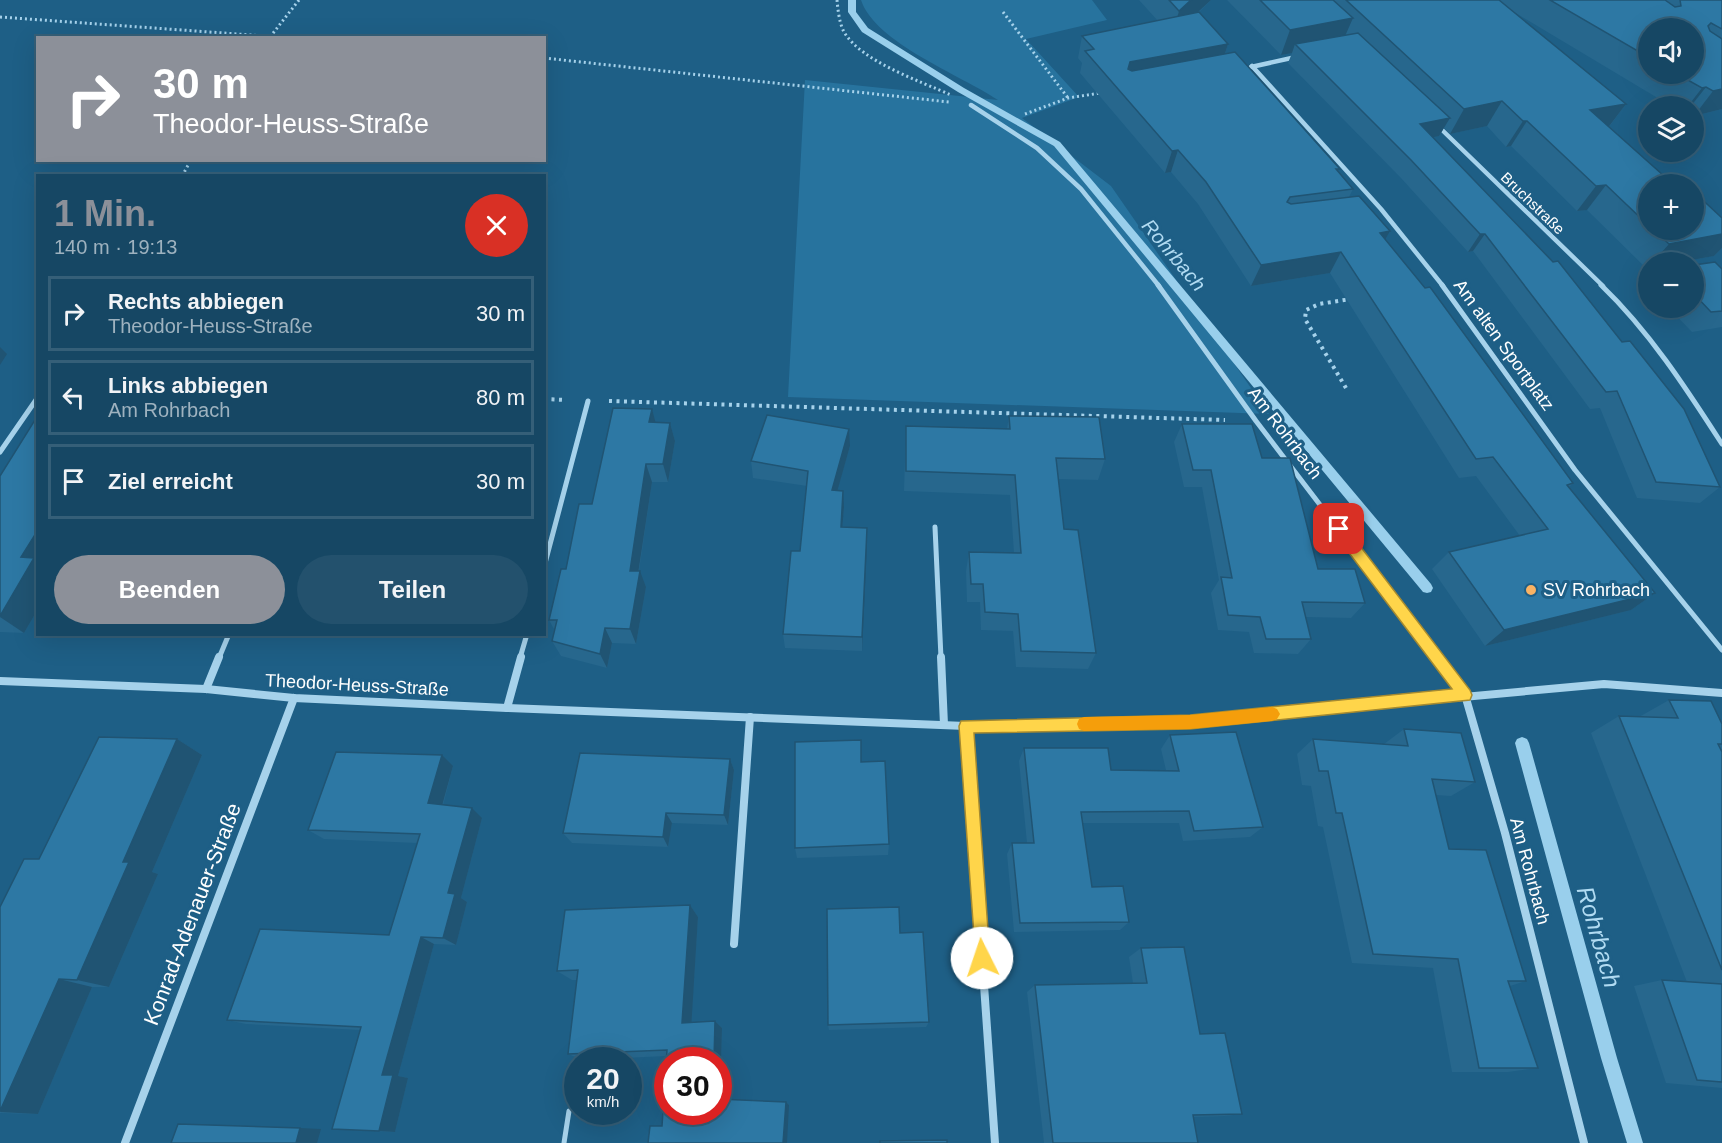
<!DOCTYPE html>
<html lang="de">
<meta charset="utf-8">
<style>
body{margin:0;font-family:Helvetica,sans-serif;background:#23516d;color:#f1f3f6;height:100vh;display:flex;flex-direction:column;font-size:22px;white-space:nowrap}
*{box-sizing:border-box;margin:0}
p{font-size:20px;color:#9eb2bf}
.icon{flex:none;width:33px;height:33px;fill:none;stroke:currentColor;stroke-width:2;stroke-linecap:round;stroke-linejoin:round}
.map{position:relative;flex:1;overflow:hidden}
.panel{position:absolute;left:36px;top:174px;width:510px;height:462px;display:flex;flex-direction:column;background:#164764;border-radius:0px;box-shadow:0 6px 24px #0002,0 0 0 2px #355f78}
.panel>*{flex:none}
.top-card{position:absolute;left:36px;top:36px;width:510px;height:126px;border-radius:0px;box-shadow:0 6px 24px #0002,0 0 0 2px #355f78;background:#8c9099;color:#fff;overflow:hidden}
.tools{position:absolute;left:1638px;top:18px;display:grid;gap:12px}
.tools a{display:grid;place-items:center;width:66px;height:66px;border-radius:50%;background:#164764;box-shadow:0 6px 24px #0002,0 0 0 2px #355f78;font-size:30px}
.speed{position:absolute;left:564px;top:1047px;display:flex;gap:12px;font-size:30px;font-weight:700;text-align:center}
.speed>*{display:grid;place-content:center;width:78px;height:78px;border-radius:50%;background:#164764;box-shadow:0 6px 24px #0002,0 0 0 2px #355f78;line-height:1}
.speed small{font-size:15px;font-weight:400}
.speed .limit{border:9px solid #d22;background:#fff;color:#111}
.pin{position:absolute;display:grid;place-items:center;width:51px;height:51px;color:#fff;margin:-26px;border-radius:12px;box-shadow:0 3px 9px #0006}
.me{position:absolute;width:66px;margin:-33px;rotate:356deg;stroke-linejoin:round;filter:drop-shadow(0 0 4px #0008)}
.turn{display:flex;align-items:center;gap:21px;height:126px;padding:0 18px;font-size:27px}
.turn .icon{width:78px;height:78px;stroke-width:2.5}
.turn b{display:block;font-size:42px;line-height:51px}
.round{display:grid;place-items:center;flex:none;width:63px;height:63px;border-radius:32px;background:#23516d}
.overview{display:flex;align-items:center;justify-content:space-between;height:102px;padding:0 18px}
h1{font-size:36px;font-weight:800;line-height:45px;color:#8c9099}
.button{display:flex;gap:12px;margin-top:auto;padding:12px 18px}
.button a{flex:1;height:69px;border-radius:36px;background:#8c9099;color:#fff;font-size:24px;font-weight:800;line-height:69px;text-align:center}
.button a+a{background:#23516d;color:#f1f3f6}
ul{padding:0;list-style:none}
li{display:flex;align-items:center;gap:18px;height:75px;margin:0 12px 9px;padding:0 6px;border:3px solid #355f78;border-radius:0px}
li div{flex:1}
li b{display:block;font-size:22px}
li em{font-style:normal}
.map>svg:first-child{display:block}
.green{fill:#27739e}
.lines{fill:none;stroke-linecap:round;stroke-linejoin:round}
.stream{fill:#99cfec;fill-rule:evenodd}
.path-far1{stroke:#a6d2eb;stroke-width:3;stroke-dasharray:2 3;stroke-linecap:butt}
.path{stroke:#a6d2eb;stroke-width:4;stroke-dasharray:3 4.5;stroke-linecap:butt}
.service{stroke:#a6d2eb;stroke-width:5}
.minor-far2{stroke:#a6d2eb;stroke-width:4.5}
.minor-far1{stroke:#a6d2eb;stroke-width:5}
.minor{stroke:#a6d2eb;stroke-width:8}
.wall{fill:#27678d;fill-rule:evenodd}
.shaded-wall{fill:#205473}
.building{fill:#2d78a4;stroke:#205473;stroke-width:1.5}
.route{fill:#ffd54a;stroke:#a68a30;stroke-width:1.5}
.slow{fill:#f59e0b}
.poi-dot{fill:#fab364;stroke:#1e5f86;stroke-width:2}
.labels{text-anchor:middle;dominant-baseline:central;stroke-width:6;stroke-linejoin:round;paint-order:stroke}
.far-street-label{font-size:15px;fill:#fff;stroke:#1e5f86}
.street-label{font-size:18px;fill:#fff;stroke:#1e5f86}
.poi-label{font-size:18px;fill:#fff;stroke:#1e5f86;text-anchor:start}
.water-label{font-size:20px;font-style:italic;fill:#b1dbf2;stroke:#1e5f86}
.near-street-label{font-size:21px;fill:#fff;stroke:#1e5f86}
.near-water-label{font-size:24px;font-style:italic;fill:#b1dbf2;stroke:#1e5f86}
</style>
<div class="map">
<svg width="1722" height="1143" viewBox="0 0 1722 1143">
<rect width="100%" height="100%" fill="#1e5f86"/>
<path class="green" d="M 861,0 L 1092,0 L 1107,20 L 1026,39 L 1079,97 L 1022,118 L 1111,186 L 1269,414 L 788,397 L 805,80 L 998,100 C 961,75 875,43 861,0 Z"/>
<g class="lines">
<g class="stream">
<path d="M 848,0 L 856,0 L 856,12 L 868,28 L 964,88 L 1060,142 L 1431,584 L 1433,588 L 1431,592 L 1427,593 L 1423,592 L 1054,146 L 958,92 L 862,32 L 848,12 Z"/>
<path d="M 1522,737 L 1527,739 L 1529,743 L 1617,1058 L 1643,1143 L 1627,1143 L 1601,1058 L 1515,743 L 1517,739 Z"/>
</g>
<g class="path-far1">
<path d="M 837,0 C 838,10 839,22 844,32 C 862,62 920,81 951,95"/>
<path d="M 1003,12 L 1068,98"/>
<path d="M 0,17 L 293,38"/>
<path d="M 270,37 L 299,0"/>
<path d="M 544,58 L 949,102"/>
<path d="M 1025,114 L 1068,98 L 1101,93"/>
<path d="M 182,176 L 191,160"/>
</g>
<g class="path">
<path d="M 1346,388 L 1305,319 L 1306,310 L 1319,304 L 1351,299"/>
<path d="M 544,399 L 566,400"/>
<path d="M 609,401 L 1225,420"/>
</g>
<path class="service" d="M 564,1143 L 569,1111"/>
<g class="minor-far2">
<path d="M 1252,66 L 1381,209 L 1443,286"/>
<path d="M 1251,67 L 1296,57"/>
<path d="M 971,105 L 1037,148 L 1081,189 L 1159,286"/>
<path d="M 1438,126 L 1603,286"/>
</g>
<g class="minor-far1">
<path d="M 1158,285 L 1256,421 L 1437,658"/>
<path d="M 1442,285 L 1575,470 L 1722,650"/>
<path d="M 1601,285 C 1649,331 1686,388 1722,444"/>
<path d="M 0,452 L 38,397"/>
<path d="M 935,527 L 941,658"/>
<path d="M 544,567 L 588,401"/>
<path d="M 219,658 L 229,634"/>
<path d="M 520,658 L 527,634"/>
</g>
<g class="minor">
<path d="M 941,657 L 944,725"/>
<path d="M 1436,657 L 1465,695 L 1505,833 L 1584,1143"/>
<path d="M 0,681 L 206,689 L 294,698 L 507,708 L 966,726 L 1190,722 L 1604,684 L 1722,693"/>
<path d="M 206,689 L 219,657"/>
<path d="M 507,708 L 521,657"/>
<path d="M 966,726 L 995,1143"/>
<path d="M 734,944 L 750,717"/>
<path d="M 125,1143 L 294,698"/>
</g>
</g>
<g class="wall">
<path d="M 1139,0 L 1211,0 L 1198,13 L 1228,44 L 1225,54 L 1338,172 L 1353,189 L 1349,197 L 1385,240 L 1573,483 L 1569,487 L 1655,593 L 1631,610 L 1485,646 L 1432,569 L 1449,552 L 1520,536 L 1476,476 L 1459,478 L 1330,273 L 1251,286 L 1198,204 L 1171,172 L 1165,173 L 1080,73 L 1082,63 L 1078,58 L 1082,36 L 1158,21 Z"/>
<path d="M 1227,0 L 1722,0 L 1722,109 L 1694,116 L 1694,106 L 1671,106 L 1514,12 L 1626,104 L 1609,127 L 1648,184 L 1648,230 L 1694,230 L 1722,218 L 1722,248 L 1714,256 L 1680,262 L 1648,262 L 1648,268 L 1647,269 L 1587,210 L 1577,211 L 1511,146 L 1506,147 L 1487,126 L 1450,134 L 1444,128 L 1439,136 L 1433,137 L 1720,487 L 1700,503 L 1637,498 L 1600,408 L 1590,409 L 1473,251 L 1468,252 L 1401,178 L 1288,63 L 1292,53 L 1281,55 ZM 1648,28 L 1694,74 L 1648,74 Z"/>
<path d="M 1694,265 L 1722,269 L 1722,327 L 1692,332 L 1669,308 L 1694,308 Z"/>
<path d="M 38,415 L 38,609 L 24,633 L 0,632 L 0,476 Z"/>
<path d="M 1009,416 L 1105,459 L 1098,480 L 1058,479 L 1064,529 L 1096,653 L 1088,669 L 1016,667 L 1013,631 L 981,630 L 980,602 L 967,602 L 966,571 L 969,552 L 1014,553 L 1010,495 L 904,491 L 906,426 L 1007,429 Z"/>
<path d="M 656,422 L 670,423 L 675,441 L 668,482 L 652,482 L 639,571 L 646,587 L 636,644 L 612,643 L 607,668 L 561,656 L 552,641 L 554,629 L 549,620 L 592,504 Z"/>
<path d="M 1182,424 L 1262,458 L 1318,569 L 1365,603 L 1351,618 L 1306,617 L 1311,639 L 1298,654 L 1254,653 L 1249,632 L 1218,630 L 1211,593 L 1219,580 L 1202,487 L 1184,487 L 1174,442 Z"/>
<path d="M 850,446 L 837,490 L 844,507 L 842,527 L 867,528 L 862,651 L 785,648 L 783,634 L 800,551 L 807,486 L 753,478 L 751,461 Z"/>
<path d="M 1669,700 L 1722,724 L 1722,749 L 1721,750 L 1722,752 L 1722,1088 L 1666,1083 L 1634,986 L 1662,980 L 1687,982 L 1591,733 L 1619,716 L 1639,717 Z"/>
<path d="M 1404,729 L 1475,782 L 1451,796 L 1436,795 L 1449,849 L 1526,981 L 1510,986 L 1538,1068 L 1508,1072 L 1452,1072 L 1433,968 L 1352,963 L 1323,827 L 1318,826 L 1311,786 L 1302,785 L 1297,754 L 1313,739 L 1384,744 Z"/>
<path d="M 1170,735 L 1263,827 L 1250,837 L 1183,841 L 1179,823 L 1083,823 L 1092,887 L 1129,922 L 1120,930 L 1014,932 L 1007,854 L 1012,843 L 1027,843 L 1019,761 L 1024,748 L 1111,770 L 1166,770 L 1161,749 Z"/>
<path d="M 177,739 L 202,755 L 152,872 L 158,874 L 109,987 L 92,987 L 38,1114 L 0,1113 L 0,907 L 39,859 Z"/>
<path d="M 730,759 L 734,770 L 728,825 L 672,823 L 668,847 L 572,843 L 563,833 Z"/>
<path d="M 861,762 L 889,844 L 888,855 L 797,858 L 795,848 Z"/>
<path d="M 453,766 L 443,805 L 482,818 L 461,898 L 467,902 L 456,945 L 434,944 L 398,1076 L 408,1078 L 395,1132 L 332,1129 L 360,1030 L 246,1024 L 227,1020 L 389,935 L 417,843 L 324,839 L 308,830 Z"/>
<path d="M 690,905 L 698,917 L 691,1023 L 715,1021 L 722,1028 L 720,1099 L 786,1102 L 789,1105 L 662,1126 L 666,1056 L 583,1060 L 568,1054 L 577,980 L 572,980 L 557,971 Z"/>
<path d="M 900,933 L 929,1022 L 926,1027 L 829,1030 L 828,1025 Z"/>
<path d="M 1141,948 L 1200,1034 L 1242,1114 L 1225,1116 L 1193,1117 L 1198,1143 L 1044,1143 L 1027,992 L 1035,985 L 1133,983 L 1129,957 Z"/>
</g>
<g class="shaded-wall">
<path d="M 1191,0 L 1211,0 L 1172,36 L 1179,11 Z"/>
<path d="M 1353,18 L 1342,43 L 1295,44 L 1292,53 L 1281,55 L 1290,30 Z"/>
<path d="M 1228,44 L 1221,66 L 1125,84 L 1128,69 L 1130,62 Z"/>
<path d="M 1706,87 L 1691,106 L 1688,106 L 1702,88 Z"/>
<path d="M 1722,89 L 1722,109 L 1694,116 L 1713,91 Z"/>
<path d="M 1502,101 L 1487,126 L 1450,134 L 1464,109 Z"/>
<path d="M 1626,104 L 1607,129 L 1590,110 Z"/>
<path d="M 1450,118 L 1439,136 L 1410,142 L 1420,124 Z"/>
<path d="M 1523,121 L 1527,121 L 1511,146 L 1506,147 Z"/>
<path d="M 1178,150 L 1171,172 L 1165,173 L 1172,151 Z"/>
<path d="M 1606,185 L 1587,210 L 1577,211 L 1596,186 Z"/>
<path d="M 1390,231 L 1378,252 L 1380,233 Z"/>
<path d="M 1480,234 L 1485,234 L 1473,251 L 1468,252 Z"/>
<path d="M 1722,234 L 1722,248 L 1714,256 L 1680,262 L 1653,262 L 1669,244 Z"/>
<path d="M 1341,252 L 1330,273 L 1251,286 L 1261,265 Z"/>
<path d="M 0,347 L 7,354 L 0,365 Z"/>
<path d="M 652,409 L 657,428 L 649,422 Z"/>
<path d="M 544,421 L 548,428 L 544,440 Z"/>
<path d="M 670,423 L 675,441 L 668,482 L 663,464 Z"/>
<path d="M 849,429 L 850,446 L 833,506 L 832,490 Z"/>
<path d="M 646,464 L 652,482 L 636,587 L 630,571 Z"/>
<path d="M 843,491 L 844,507 L 841,543 L 841,527 Z"/>
<path d="M 867,528 L 867,544 L 862,651 L 862,637 Z"/>
<path d="M 38,530 L 38,609 L 24,633 L 0,617 L 21,557 Z"/>
<path d="M 640,571 L 646,587 L 636,644 L 630,629 Z"/>
<path d="M 1655,593 L 1631,610 L 1485,646 L 1504,630 Z"/>
<path d="M 605,628 L 612,643 L 607,668 L 600,654 Z"/>
<path d="M 177,739 L 202,755 L 152,872 L 158,874 L 109,987 L 77,980 L 123,862 Z"/>
<path d="M 442,755 L 453,766 L 440,813 L 428,803 Z"/>
<path d="M 730,759 L 734,770 L 728,825 L 724,815 Z"/>
<path d="M 472,808 L 482,818 L 461,898 L 467,902 L 456,945 L 443,938 L 448,893 Z"/>
<path d="M 666,813 L 672,823 L 668,847 L 663,837 Z"/>
<path d="M 690,905 L 698,917 L 691,1030 L 682,1023 Z"/>
<path d="M 421,937 L 434,944 L 398,1076 L 408,1078 L 395,1132 L 379,1131 L 382,1075 Z"/>
<path d="M 59,979 L 92,987 L 38,1114 L 0,1112 Z"/>
<path d="M 715,1021 L 722,1028 L 720,1101 L 718,1101 L 718,1060 L 714,1060 Z"/>
<path d="M 786,1102 L 789,1105 L 787,1143 L 783,1143 Z"/>
<path d="M 300,1128 L 321,1129 L 317,1143 L 296,1143 Z"/>
</g>
<g class="building">
<path d="M 1169,0 L 1191,0 L 1179,11 Z"/>
<path d="M 1260,0 L 1333,0 L 1353,18 L 1290,30 Z"/>
<path d="M 1346,0 L 1499,0 L 1626,104 L 1590,110 L 1673,184 L 1648,184 L 1648,225 L 1606,185 L 1596,186 L 1527,121 L 1523,121 L 1502,101 L 1464,109 Z"/>
<path d="M 1550,0 L 1665,0 L 1675,7 L 1681,6 L 1680,0 L 1722,0 L 1722,29 L 1711,23 L 1708,26 L 1710,31 L 1722,39 L 1722,89 L 1713,91 L 1706,87 L 1702,88 L 1677,74 L 1694,74 L 1694,28 L 1648,28 L 1648,57 Z"/>
<path d="M 1199,12 L 1228,44 L 1130,62 L 1128,69 L 1132,71 L 1235,52 L 1340,169 L 1336,169 L 1353,189 L 1290,197 L 1287,202 L 1291,204 L 1359,196 L 1390,231 L 1380,233 L 1425,288 L 1430,287 L 1573,483 L 1567,485 L 1655,593 L 1504,630 L 1449,552 L 1548,529 L 1493,457 L 1476,459 L 1341,252 L 1261,265 L 1206,182 L 1178,150 L 1172,151 L 1085,51 L 1094,49 L 1082,36 Z"/>
<path d="M 1358,33 L 1450,118 L 1420,124 L 1553,262 L 1558,261 L 1622,342 L 1630,341 L 1684,409 L 1720,487 L 1656,482 L 1617,391 L 1606,392 L 1485,234 L 1480,234 L 1411,160 L 1295,44 Z"/>
<path d="M 1694,192 L 1722,218 L 1722,234 L 1669,244 L 1654,230 L 1694,230 Z"/>
<path d="M 1715,262 L 1722,269 L 1722,311 L 1711,312 L 1694,294 L 1694,265 Z"/>
<path d="M 613,408 L 652,409 L 649,422 L 670,423 L 663,464 L 646,464 L 630,571 L 640,571 L 630,629 L 605,628 L 600,654 L 552,641 L 557,620 L 549,620 L 561,569 L 566,569 L 579,504 L 592,504 Z"/>
<path d="M 38,415 L 38,530 L 21,557 L 34,558 L 0,616 L 0,476 Z"/>
<path d="M 767,415 L 849,429 L 832,490 L 843,491 L 841,527 L 867,528 L 862,637 L 783,634 L 791,551 L 800,551 L 808,471 L 751,461 Z"/>
<path d="M 1009,416 L 1099,417 L 1105,459 L 1056,458 L 1064,529 L 1078,530 L 1096,653 L 1021,651 L 1018,614 L 985,612 L 983,584 L 971,584 L 969,552 L 1021,553 L 1015,475 L 906,471 L 906,426 L 1010,429 Z"/>
<path d="M 1182,424 L 1252,424 L 1262,458 L 1290,458 L 1318,569 L 1355,569 L 1365,603 L 1302,602 L 1311,639 L 1266,639 L 1260,617 L 1228,615 L 1221,577 L 1232,578 L 1211,470 L 1193,470 Z"/>
<path d="M 1669,700 L 1711,701 L 1722,724 L 1722,744 L 1718,744 L 1722,752 L 1722,970 L 1619,716 L 1678,718 Z"/>
<path d="M 1404,729 L 1461,733 L 1475,782 L 1432,779 L 1449,849 L 1486,850 L 1526,981 L 1508,981 L 1538,1068 L 1479,1068 L 1458,959 L 1373,954 L 1342,813 L 1336,813 L 1328,771 L 1319,771 L 1313,739 L 1408,746 Z"/>
<path d="M 1236,732 L 1263,827 L 1194,831 L 1189,811 L 1081,812 L 1092,887 L 1123,886 L 1129,922 L 1020,923 L 1012,843 L 1034,843 L 1024,748 L 1108,748 L 1111,770 L 1179,771 L 1170,735 Z"/>
<path d="M 99,737 L 177,739 L 123,862 L 129,862 L 77,980 L 59,979 L 0,1111 L 0,907 L 24,859 L 39,859 Z"/>
<path d="M 861,740 L 861,762 L 885,761 L 889,844 L 795,848 L 795,742 Z"/>
<path d="M 336,752 L 442,755 L 428,803 L 472,808 L 448,893 L 455,894 L 443,938 L 421,937 L 382,1075 L 393,1075 L 379,1131 L 332,1129 L 361,1027 L 227,1020 L 260,929 L 389,935 L 420,834 L 308,830 Z"/>
<path d="M 580,753 L 730,759 L 724,815 L 666,813 L 663,837 L 563,833 Z"/>
<path d="M 690,905 L 682,1023 L 715,1021 L 714,1060 L 668,1060 L 668,1112 L 718,1112 L 718,1099 L 786,1102 L 783,1143 L 648,1143 L 650,1126 L 662,1126 L 667,1050 L 568,1054 L 578,970 L 557,971 L 565,910 Z"/>
<path d="M 899,907 L 900,933 L 923,932 L 929,1022 L 828,1025 L 827,909 Z"/>
<path d="M 1184,947 L 1200,1034 L 1225,1033 L 1242,1114 L 1193,1115 L 1198,1143 L 1053,1143 L 1035,985 L 1147,983 L 1141,948 Z"/>
<path d="M 1662,980 L 1722,984 L 1722,1082 L 1697,1080 Z"/>
<path d="M 178,1124 L 300,1128 L 296,1143 L 171,1143 Z"/>
<path d="M 947,1140 L 947,1143 L 880,1143 L 880,1141 Z"/>
</g>
<path class="route" d="M 1339,524 L 1344,525 L 1470,690 L 1472,695 L 1470,700 L 1190,729 L 974,733 L 990,958 L 988,964 L 982,966 L 976,964 L 959,726 L 961,721 L 1190,715 L 1452,689 L 1334,533 L 1334,525 Z"/>
<path class="slow" d="M 1272,707 L 1277,709 L 1280,714 L 1277,719 L 1272,721 L 1190,729 L 1084,731 L 1079,729 L 1077,724 L 1079,719 L 1084,717 L 1190,715 Z"/>
<circle class="poi-dot" cx="1531" cy="590" r="6"/>
<g class="labels">
<g class="far-street-label">
<text transform="translate(1533 203) rotate(44)">Bruchstraße</text>
</g>
<g class="street-label">
<text transform="translate(1504 345) rotate(54)">Am alten Sportplatz</text>
<text transform="translate(1285 433) rotate(53)">Am Rohrbach</text>
<text transform="translate(357 685) rotate(3)">Theodor-Heuss-Straße</text>
<text transform="translate(1530 871) rotate(75)">Am Rohrbach</text>
</g>
<g class="poi-label">
<text x="1543" y="590">SV Rohrbach</text>
</g>
<g class="water-label">
<text transform="translate(1174 255) rotate(50)">Rohrbach</text>
</g>
<g class="near-street-label">
<text transform="translate(192 914) rotate(-69)">Konrad-Adenauer-Straße</text>
</g>
<g class="near-water-label">
<text transform="translate(1599 937) rotate(74)">Rohrbach</text>
</g>
</g>
</svg>
<div class="tools">
<a><svg class="icon" aria-label="sound" viewBox="0 0 24 24"><path d="M4 9h4l5-4v14l-5-4H4zM17 9q2 3 0 6"/></svg></a>
<a><svg class="icon" aria-label="layers" viewBox="0 0 24 24"><path d="M12 4l9 5-9 5-9-5zM3 14l9 5 9-5"/></svg></a>
<a>+</a>
<a>−</a>
</div>
<div class="speed"><div>20<small>km/h</small></div><div class="limit">30</div></div>
<div class="pin" style="left:1339px;top:529px;background:#d93025"><svg class="icon" aria-label="arrive" viewBox="0 0 24 24"><path d="M6 21V4h12l-3 4 3 4H6"/></svg></div>
<svg class="me" style="left:982px;top:958px" viewBox="-20 -20 40 40"><circle r="19" fill="#fff"/><path d="M0-13L10 11 0 6-10 11z" fill="#ffd54a"/></svg>
<div class="top-card">
<div class="turn"><svg class="icon" aria-label="right" viewBox="0 0 24 24"><path d="M7 20v-9h11M14 6l5 5-5 5"/></svg><div><b>30 m</b>Theodor-Heuss-Straße</div></div>
</div>
<section class="panel">
<div class="overview"><div><h1>1 Min.</h1><p>140 m · 19:13</p></div><a class="round" style="background:#d93025;color:#fff"><svg class="icon" aria-label="close" viewBox="0 0 24 24"><path d="M6 6l12 12M18 6L6 18"/></svg></a></div>
<ul>
<li><svg class="icon" aria-label="right" viewBox="0 0 24 24"><path d="M7 20v-9h11M14 6l5 5-5 5"/></svg><div><b>Rechts abbiegen</b><p>Theodor-Heuss-Straße</p></div><em>30 m</em></li>
<li><svg class="icon" aria-label="left" viewBox="0 0 24 24"><path d="M17 20v-9H6M10 6l-5 5 5 5"/></svg><div><b>Links abbiegen</b><p>Am Rohrbach</p></div><em>80 m</em></li>
<li><svg class="icon" aria-label="arrive" viewBox="0 0 24 24"><path d="M6 21V4h12l-3 4 3 4H6"/></svg><div><b>Ziel erreicht</b></div><em>30 m</em></li>
</ul>
<div class="button"><a>Beenden</a><a>Teilen</a></div>
</section>
</div>
